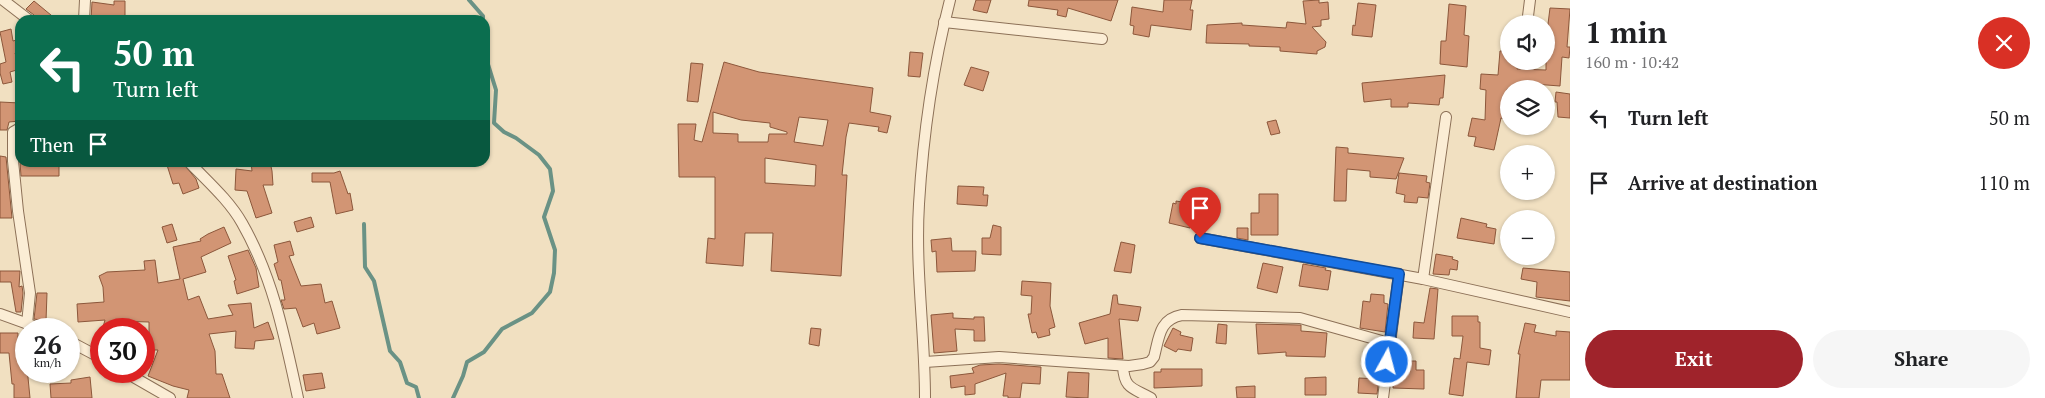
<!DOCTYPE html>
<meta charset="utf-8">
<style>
body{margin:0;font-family:"PT Serif",serif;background:#f6f6f6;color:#202124;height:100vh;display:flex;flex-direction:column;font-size:19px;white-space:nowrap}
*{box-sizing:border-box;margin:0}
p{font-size:16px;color:#757577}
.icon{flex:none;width:28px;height:28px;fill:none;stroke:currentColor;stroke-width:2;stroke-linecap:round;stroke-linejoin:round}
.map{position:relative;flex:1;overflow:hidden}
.details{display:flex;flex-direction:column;background:#fff;width:475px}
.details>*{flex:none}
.guide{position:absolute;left:15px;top:15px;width:475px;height:152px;border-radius:15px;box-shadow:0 1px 4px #0004;background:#0b6e4f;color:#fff;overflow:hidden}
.buttons{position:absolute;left:1500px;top:15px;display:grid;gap:10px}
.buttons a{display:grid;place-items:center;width:55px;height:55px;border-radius:50%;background:#fff;box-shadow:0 1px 4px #0004;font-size:25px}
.speed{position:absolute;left:15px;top:318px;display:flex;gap:10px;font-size:25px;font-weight:700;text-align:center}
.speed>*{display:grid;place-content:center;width:65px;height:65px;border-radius:50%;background:#fff;box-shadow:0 1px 4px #0004;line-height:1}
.speed small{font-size:12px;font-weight:400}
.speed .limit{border:8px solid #d22;background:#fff;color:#111}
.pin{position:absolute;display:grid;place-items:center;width:42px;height:42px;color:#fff;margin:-51px -21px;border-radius:50% 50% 50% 0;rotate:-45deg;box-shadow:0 0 5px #0007}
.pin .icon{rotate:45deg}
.me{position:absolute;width:55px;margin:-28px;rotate:7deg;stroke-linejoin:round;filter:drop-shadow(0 0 4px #0008)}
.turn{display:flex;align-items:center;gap:18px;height:105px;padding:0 15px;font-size:22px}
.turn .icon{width:65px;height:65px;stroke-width:2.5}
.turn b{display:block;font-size:35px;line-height:42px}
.then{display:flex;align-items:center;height:48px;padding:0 15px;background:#0003;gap:10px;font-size:19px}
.round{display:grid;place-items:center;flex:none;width:52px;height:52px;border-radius:26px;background:#f6f6f6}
.overview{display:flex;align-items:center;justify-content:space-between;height:85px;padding:0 15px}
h1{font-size:30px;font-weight:600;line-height:38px}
.cta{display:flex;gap:10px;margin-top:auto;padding:10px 15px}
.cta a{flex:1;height:58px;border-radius:30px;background:#9f232b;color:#fff;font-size:20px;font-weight:600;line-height:58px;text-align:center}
.cta a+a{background:#f6f6f6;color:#202124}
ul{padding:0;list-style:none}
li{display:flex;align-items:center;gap:15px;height:65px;padding:0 15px}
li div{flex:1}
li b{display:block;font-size:19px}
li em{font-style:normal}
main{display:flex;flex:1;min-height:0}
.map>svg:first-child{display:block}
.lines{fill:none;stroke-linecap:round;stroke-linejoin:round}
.stream{stroke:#6a9285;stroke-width:4}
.building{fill:#d29574;stroke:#8c573b;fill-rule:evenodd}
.street-casing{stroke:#8c7057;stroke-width:12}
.street{stroke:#fbedd5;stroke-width:10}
.route-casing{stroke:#114b97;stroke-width:12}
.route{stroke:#1a73e8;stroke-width:9}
</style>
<main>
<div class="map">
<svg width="1570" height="398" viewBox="0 0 1570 398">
<rect width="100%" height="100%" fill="#f1e0c1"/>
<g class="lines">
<g class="stream">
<path d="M 469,0 L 483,16 L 483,20"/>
<path d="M 364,224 L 365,267 L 374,281 L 390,351 L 400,362 L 407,383 L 416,387 L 419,398"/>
<path d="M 453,398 L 463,376 L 467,362 L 484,352 L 502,329 L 532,313 L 550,292 L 554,273 L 555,250 L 544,217 L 553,191 L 550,169 L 539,155 L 516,138 L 504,132 L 494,123 L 496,90 L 487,61 L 485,40"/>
</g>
</g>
<g class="building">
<path d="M 976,0 L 991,0 L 987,13 L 973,10 Z"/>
<path d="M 1029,0 L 1118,0 L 1111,21 L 1068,8 L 1066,17 L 1057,15 L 1058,10 L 1028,6 Z"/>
<path d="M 1164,0 L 1192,0 L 1190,10 L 1193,10 L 1191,30 L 1151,25 L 1149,37 L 1133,34 L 1134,26 L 1130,25 L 1132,7 L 1163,12 Z"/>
<path d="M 1319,0 L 1319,3 L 1328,2 L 1329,19 L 1321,20 L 1321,26 L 1312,27 L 1326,42 L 1325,47 L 1317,51 L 1317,54 L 1280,51 L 1280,47 L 1249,46 L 1249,44 L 1206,43 L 1207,25 L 1242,23 L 1242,25 L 1286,28 L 1287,22 L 1306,24 L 1303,1 Z"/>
<path d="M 34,1 L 57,20 L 36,19 L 34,15 L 26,9 Z"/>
<path d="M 114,1 L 125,1 L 125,20 L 91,20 L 92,2 L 114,5 Z"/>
<path d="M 1358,3 L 1376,5 L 1372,37 L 1352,35 L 1353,25 L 1355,26 Z"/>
<path d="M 1449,4 L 1466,6 L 1464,35 L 1469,36 L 1467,67 L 1440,64 L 1441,41 L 1446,41 Z"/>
<path d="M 1550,8 L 1570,9 L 1567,47 L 1570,47 L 1569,58 L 1562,57 L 1560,86 L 1520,83 L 1519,89 L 1507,89 L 1506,109 L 1509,109 L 1509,120 L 1501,118 L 1494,150 L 1474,146 L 1476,137 L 1468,136 L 1472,118 L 1485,120 L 1486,90 L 1480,89 L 1481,74 L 1498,75 L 1500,51 L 1509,51 L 1509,61 L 1518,61 L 1517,69 L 1546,70 L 1546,40 Z"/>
<path d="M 11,29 L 13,41 L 20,39 L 20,52 L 15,53 L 20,69 L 10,72 L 12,82 L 3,84 L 0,73 L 0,64 L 6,62 L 0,32 Z"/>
<path d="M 910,52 L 923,53 L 920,77 L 908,76 Z"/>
<path d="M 724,62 L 759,72 L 873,88 L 870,112 L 891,116 L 887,133 L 878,131 L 879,127 L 849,123 L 846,137 L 842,175 L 847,175 L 841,276 L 771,271 L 773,233 L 745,233 L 743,266 L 706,263 L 708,238 L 715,239 L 715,177 L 679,177 L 678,124 L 696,124 L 694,140 L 702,142 ZM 713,112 L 741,120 L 770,123 L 770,127 L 787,132 L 787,134 L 769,134 L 768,142 L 738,142 L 738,134 L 713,133 ZM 799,117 L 828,120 L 823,146 L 794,142 ZM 765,158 L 816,165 L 815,186 L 765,183 Z"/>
<path d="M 691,63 L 703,64 L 698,102 L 687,101 Z"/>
<path d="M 971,67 L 989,72 L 983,91 L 964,85 Z"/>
<path d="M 1445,75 L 1443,98 L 1440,98 L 1439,105 L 1408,103 L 1408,107 L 1391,107 L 1391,99 L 1364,102 L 1362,83 Z"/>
<path d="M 1556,92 L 1570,94 L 1570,118 L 1558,117 L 1557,102 L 1555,102 Z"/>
<path d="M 0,102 L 20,103 L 20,121 L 9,122 L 7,130 L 0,130 Z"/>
<path d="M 1276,120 L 1280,133 L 1271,135 L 1267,122 Z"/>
<path d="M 1336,147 L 1348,148 L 1348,153 L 1404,158 L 1396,179 L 1370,177 L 1370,171 L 1347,169 L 1346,201 L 1334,201 Z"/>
<path d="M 0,156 L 6,157 L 12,218 L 0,218 Z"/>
<path d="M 20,162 L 59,162 L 59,176 L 21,176 Z"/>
<path d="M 166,162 L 182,162 L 196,179 L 199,188 L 183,194 L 179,183 L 173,184 Z"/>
<path d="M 251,162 L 270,162 L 272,171 L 273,185 L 263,185 L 272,213 L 256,218 L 247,191 L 235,190 L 236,169 L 252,171 Z"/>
<path d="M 340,171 L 348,194 L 350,193 L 353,210 L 336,214 L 330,182 L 312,182 L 312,173 L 334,173 Z"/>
<path d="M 1399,173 L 1427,176 L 1426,182 L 1430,183 L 1428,198 L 1418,197 L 1417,203 L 1404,202 L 1405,195 L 1396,193 Z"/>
<path d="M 958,186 L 984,187 L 983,195 L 988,195 L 987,206 L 957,204 Z"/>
<path d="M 1259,194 L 1278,194 L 1278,235 L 1251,235 L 1251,213 L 1259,213 Z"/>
<path d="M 1176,201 L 1188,203 L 1187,207 L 1194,208 L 1190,228 L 1169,223 L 1173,203 L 1176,204 Z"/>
<path d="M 311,217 L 314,227 L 297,232 L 294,222 Z"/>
<path d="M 1461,218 L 1487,224 L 1486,227 L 1496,229 L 1494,244 L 1457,238 Z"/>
<path d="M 172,224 L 177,240 L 167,243 L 162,227 Z"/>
<path d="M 993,225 L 1001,227 L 1001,255 L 982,254 L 982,238 L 990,238 Z"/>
<path d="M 224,227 L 231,243 L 201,257 L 206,272 L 183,279 L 188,300 L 199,296 L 208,319 L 233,315 L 228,305 L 251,303 L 254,328 L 268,322 L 274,339 L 255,341 L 254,349 L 235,348 L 236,331 L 209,334 L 215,351 L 216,374 L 222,374 L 230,398 L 187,398 L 189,390 L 173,386 L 148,376 L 158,350 L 149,350 L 149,322 L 115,321 L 113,329 L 112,329 L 103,327 L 105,320 L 78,322 L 77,304 L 104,302 L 103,287 L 99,276 L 107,272 L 145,270 L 144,261 L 155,260 L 158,283 L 180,279 L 173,247 L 201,241 L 200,239 L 208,234 Z"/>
<path d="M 1237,228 L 1248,228 L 1248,240 L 1237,238 Z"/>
<path d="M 951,238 L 952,251 L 976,251 L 975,271 L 937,272 L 936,251 L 932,252 L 931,240 Z"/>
<path d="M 290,241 L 294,255 L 289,256 L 301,286 L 321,284 L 325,303 L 332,301 L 340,328 L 317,334 L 314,323 L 303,327 L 296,308 L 284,309 L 281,300 L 285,300 L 281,280 L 279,280 L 274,264 L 278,262 L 274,245 Z"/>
<path d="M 1121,242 L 1135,245 L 1131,273 L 1114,271 Z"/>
<path d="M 248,250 L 256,268 L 259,287 L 237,294 L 234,281 L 236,280 L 228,256 Z"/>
<path d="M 1436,254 L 1453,257 L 1452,259 L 1458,261 L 1457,270 L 1450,269 L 1449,275 L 1433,274 Z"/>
<path d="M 1263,263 L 1283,267 L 1277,293 L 1257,288 Z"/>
<path d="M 1303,264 L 1326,268 L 1325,270 L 1331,271 L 1328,290 L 1299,286 Z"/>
<path d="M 1523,268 L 1570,272 L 1570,301 L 1536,297 L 1537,282 L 1521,279 Z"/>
<path d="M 0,271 L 20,271 L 19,287 L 22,286 L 23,293 L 21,312 L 16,312 L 11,282 L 0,282 Z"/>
<path d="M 1022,281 L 1051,283 L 1050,306 L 1055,327 L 1049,329 L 1050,335 L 1038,338 L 1036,332 L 1032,333 L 1028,314 L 1031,314 L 1032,296 L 1021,295 Z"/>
<path d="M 1430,288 L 1438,289 L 1434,339 L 1413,338 L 1414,322 L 1424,323 Z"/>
<path d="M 37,293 L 47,293 L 46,321 L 34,319 Z"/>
<path d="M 1371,294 L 1384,295 L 1384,303 L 1388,304 L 1385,332 L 1360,328 L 1363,301 L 1370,302 Z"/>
<path d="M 1113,295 L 1117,295 L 1118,304 L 1141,307 L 1138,321 L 1119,319 L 1123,359 L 1108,358 L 1108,338 L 1085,344 L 1079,323 L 1110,314 Z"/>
<path d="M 953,313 L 953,318 L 974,319 L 974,317 L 984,317 L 985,341 L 974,341 L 974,330 L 955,329 L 957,351 L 934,353 L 931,315 Z"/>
<path d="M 1452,316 L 1478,316 L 1478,322 L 1480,322 L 1480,348 L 1491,350 L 1489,365 L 1467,362 L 1463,396 L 1449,394 L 1454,358 L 1460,359 L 1463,336 L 1452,336 Z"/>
<path d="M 1525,323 L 1536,325 L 1534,332 L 1556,336 L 1556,331 L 1570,332 L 1570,380 L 1541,380 L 1539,398 L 1516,398 L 1520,354 L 1518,354 Z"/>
<path d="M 1218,324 L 1227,325 L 1226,344 L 1216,343 Z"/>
<path d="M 1256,324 L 1299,325 L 1301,325 L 1301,331 L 1327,333 L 1325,357 L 1286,356 L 1286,352 L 1258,354 Z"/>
<path d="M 811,328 L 821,329 L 819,346 L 809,344 Z"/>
<path d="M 1173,328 L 1181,332 L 1180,335 L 1193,338 L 1191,351 L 1178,349 L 1176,352 L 1164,346 Z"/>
<path d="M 0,333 L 18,333 L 17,358 L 26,357 L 30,398 L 14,398 L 14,384 L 12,384 L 9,353 L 0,353 Z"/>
<path d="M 1403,361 L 1416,361 L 1416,370 L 1424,370 L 1424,389 L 1393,388 L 1394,369 L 1402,370 Z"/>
<path d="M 999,364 L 1041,367 L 1040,384 L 1022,383 L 1020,398 L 1008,398 L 1008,396 L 1003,396 L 1006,373 L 975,384 L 975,394 L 965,395 L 965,386 L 951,388 L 950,376 L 974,373 L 972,368 L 980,365 Z"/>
<path d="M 1161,369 L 1202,369 L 1202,386 L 1154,388 L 1154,372 L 1161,372 Z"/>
<path d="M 1068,372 L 1089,373 L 1088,398 L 1066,397 Z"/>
<path d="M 322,373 L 325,388 L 306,391 L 303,375 Z"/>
<path d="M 90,377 L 92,398 L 51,398 L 50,384 L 71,383 L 71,380 Z"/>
<path d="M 1326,377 L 1326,395 L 1305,395 L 1305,378 Z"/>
<path d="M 1359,378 L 1379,379 L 1377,394 L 1358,393 Z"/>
<path d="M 1255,386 L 1255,398 L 1237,398 L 1236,387 Z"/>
</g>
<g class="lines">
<g class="street-casing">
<g id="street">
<path d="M 3,0 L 29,20"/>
<path d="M 84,20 L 85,0"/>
<path d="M 944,22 L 1102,39"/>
<path d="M 1527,24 L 1530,0"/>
<path d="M 20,128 L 13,132 L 13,161 L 18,211 L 30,293 L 27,324"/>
<path d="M 189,162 C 207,181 229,200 242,223 C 273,277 285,338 298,398"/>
<path d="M 1200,238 L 1423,279 L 1570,312"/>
<path d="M 1423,279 L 1446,117"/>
<path d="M 0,314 L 42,329"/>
<path d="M 69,341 L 101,358"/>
<path d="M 925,362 L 999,357 L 1129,366 L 1143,364 L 1150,362 L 1154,357 C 1159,338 1159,319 1182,315 L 1300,318 L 1389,343"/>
<path d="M 1123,366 C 1124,389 1133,388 1151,398"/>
<path d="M 123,371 L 170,398"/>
<path d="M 925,398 C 925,333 915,268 919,204 C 923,136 933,66 950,0"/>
<path d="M 1383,398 L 1399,274"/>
</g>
</g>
<use href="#street" class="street"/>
</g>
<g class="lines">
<g class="route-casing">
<path id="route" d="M 1200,238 L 1399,274 L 1387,362"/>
</g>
<use href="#route" class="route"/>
</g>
</svg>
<div class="buttons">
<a><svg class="icon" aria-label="sound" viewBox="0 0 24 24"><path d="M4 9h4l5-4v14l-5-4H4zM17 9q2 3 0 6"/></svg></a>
<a><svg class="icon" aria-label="layers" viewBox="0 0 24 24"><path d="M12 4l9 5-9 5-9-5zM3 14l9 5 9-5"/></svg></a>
<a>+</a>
<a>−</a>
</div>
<div class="speed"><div>26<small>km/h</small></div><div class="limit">30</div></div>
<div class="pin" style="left:1200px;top:238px;background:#d93025"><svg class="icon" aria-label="arrive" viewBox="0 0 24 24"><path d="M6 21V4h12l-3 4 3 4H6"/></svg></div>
<svg class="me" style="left:1387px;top:362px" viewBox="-20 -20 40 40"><circle r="17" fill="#1a73e8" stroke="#fff" stroke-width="3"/><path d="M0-11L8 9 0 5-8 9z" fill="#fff"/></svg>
<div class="guide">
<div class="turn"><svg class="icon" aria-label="left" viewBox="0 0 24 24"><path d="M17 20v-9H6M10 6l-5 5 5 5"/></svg><div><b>50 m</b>Turn left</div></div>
<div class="then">Then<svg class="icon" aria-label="arrive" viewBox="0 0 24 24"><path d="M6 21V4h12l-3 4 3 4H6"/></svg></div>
</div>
</div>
<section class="details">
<div class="overview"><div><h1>1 min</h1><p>160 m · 10:42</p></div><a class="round" style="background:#d93025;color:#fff"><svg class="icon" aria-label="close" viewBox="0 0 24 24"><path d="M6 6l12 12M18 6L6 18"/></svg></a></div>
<ul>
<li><svg class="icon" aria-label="left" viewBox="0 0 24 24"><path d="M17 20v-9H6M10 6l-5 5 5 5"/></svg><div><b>Turn left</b></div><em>50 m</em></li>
<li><svg class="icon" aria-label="arrive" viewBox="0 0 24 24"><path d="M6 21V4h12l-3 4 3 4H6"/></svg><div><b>Arrive at destination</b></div><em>110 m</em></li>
</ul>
<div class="cta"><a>Exit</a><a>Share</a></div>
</section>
</main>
